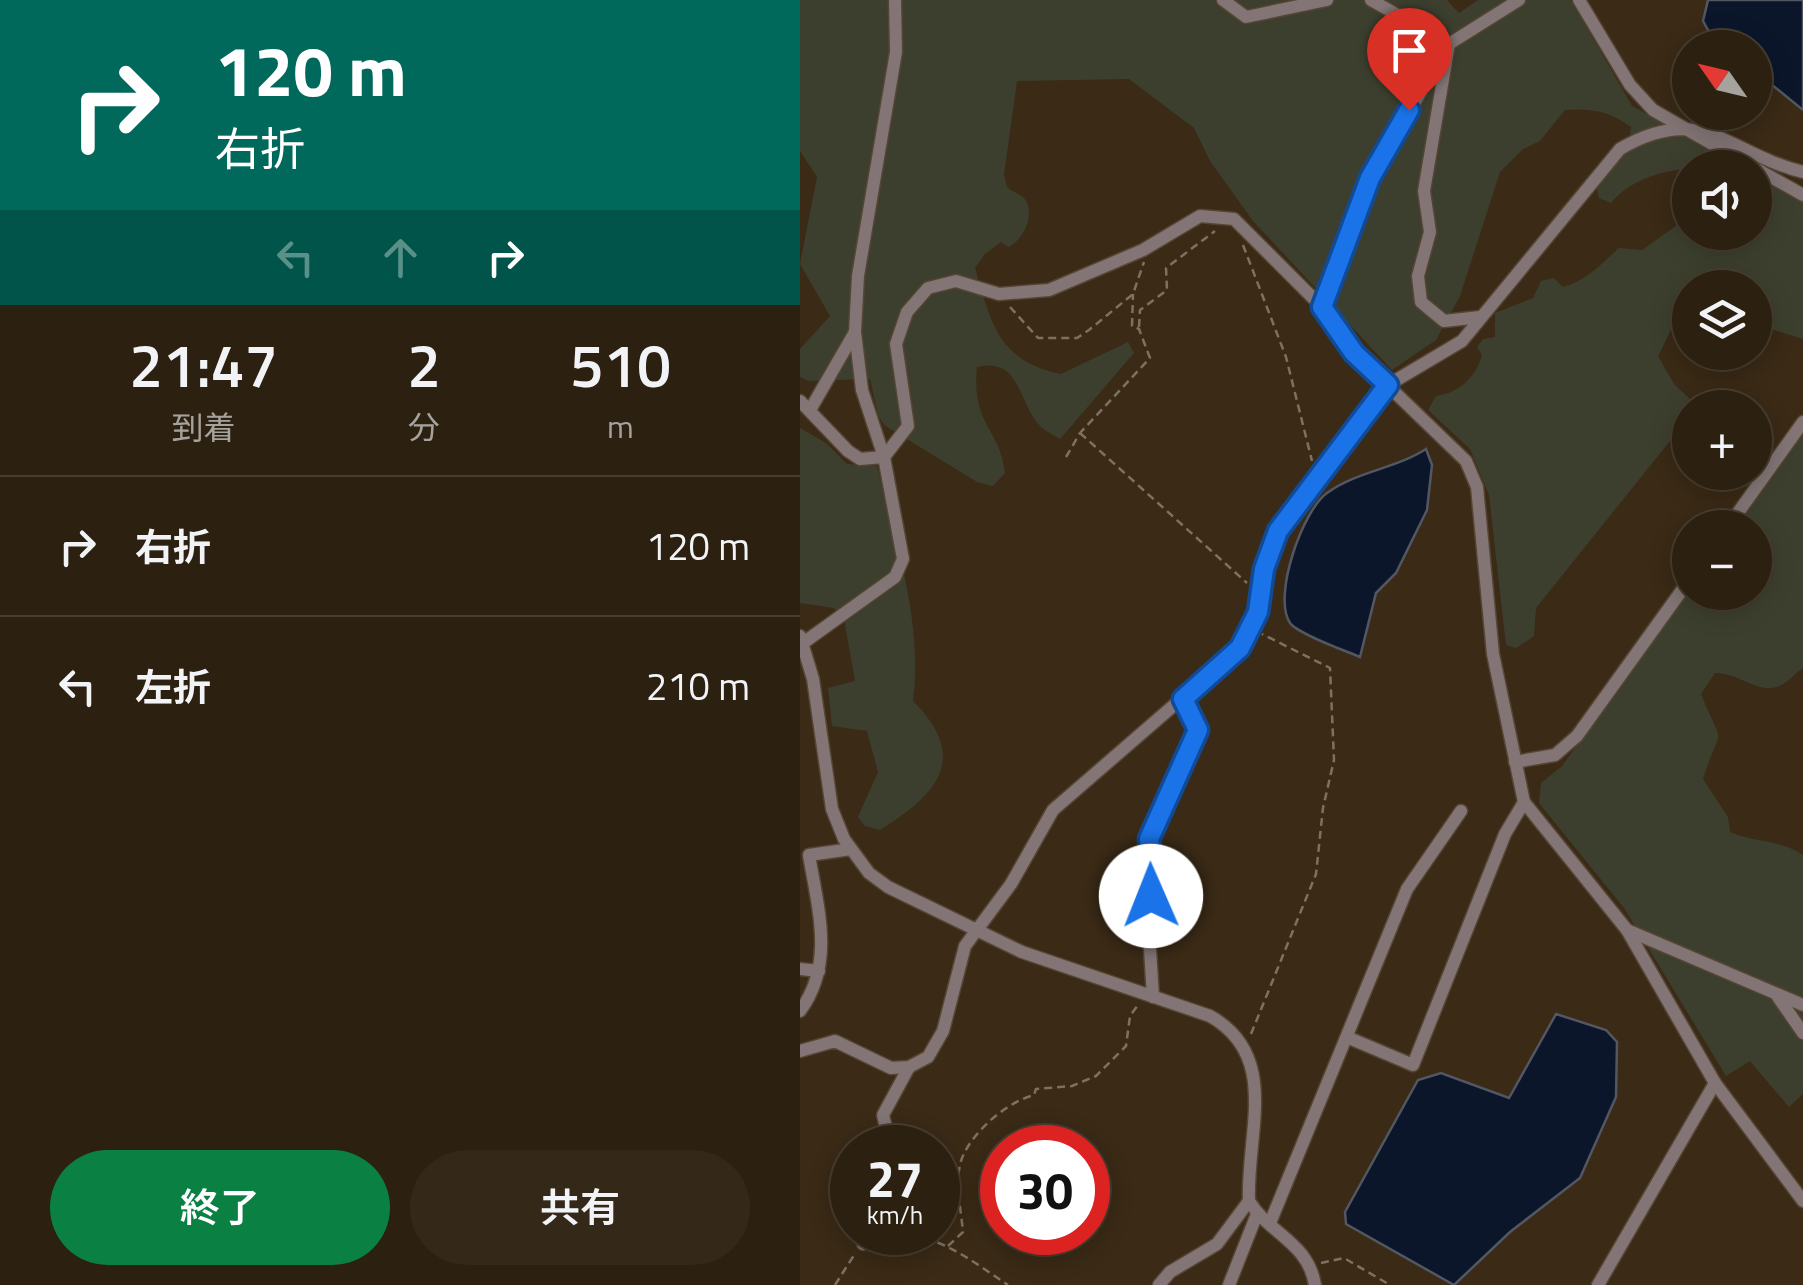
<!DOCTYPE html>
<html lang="ja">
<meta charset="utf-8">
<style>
body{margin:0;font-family:"Titillium Web","Noto Sans JP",sans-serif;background:#342819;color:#f1f3f6;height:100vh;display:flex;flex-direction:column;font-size:38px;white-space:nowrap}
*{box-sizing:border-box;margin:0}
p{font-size:32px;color:#a6a39f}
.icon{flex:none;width:55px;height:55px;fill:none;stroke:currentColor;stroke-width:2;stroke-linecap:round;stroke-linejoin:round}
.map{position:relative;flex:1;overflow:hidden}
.panel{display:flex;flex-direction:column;background:#2c2010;width:800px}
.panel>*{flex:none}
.guide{background:#00695c;color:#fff;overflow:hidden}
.needle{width:65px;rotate:304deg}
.buttons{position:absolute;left:872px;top:30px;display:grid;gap:20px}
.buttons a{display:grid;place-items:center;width:100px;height:100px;border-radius:50%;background:#2c2010;box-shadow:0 5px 25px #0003,0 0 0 2px #483e30;font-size:50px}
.speed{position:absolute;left:30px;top:1125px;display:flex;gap:20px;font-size:50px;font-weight:700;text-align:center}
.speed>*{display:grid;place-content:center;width:130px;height:130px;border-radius:50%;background:#2c2010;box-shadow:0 5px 25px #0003,0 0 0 2px #483e30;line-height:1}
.speed small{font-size:25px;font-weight:400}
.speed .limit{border:15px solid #d22;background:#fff;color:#111}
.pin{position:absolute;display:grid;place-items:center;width:85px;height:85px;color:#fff;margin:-102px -42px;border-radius:50% 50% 50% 0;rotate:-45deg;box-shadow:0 0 10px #0007}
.pin .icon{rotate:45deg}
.me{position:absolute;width:110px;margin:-55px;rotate:359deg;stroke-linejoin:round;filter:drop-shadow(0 0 8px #0008)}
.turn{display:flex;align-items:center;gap:35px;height:210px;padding:0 50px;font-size:45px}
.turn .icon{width:130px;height:130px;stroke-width:2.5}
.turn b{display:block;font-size:70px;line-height:85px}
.lanes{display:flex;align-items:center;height:95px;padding:0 50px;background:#0003;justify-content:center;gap:50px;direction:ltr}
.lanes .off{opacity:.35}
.eta{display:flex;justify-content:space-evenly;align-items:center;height:170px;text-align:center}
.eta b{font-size:60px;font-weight:600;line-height:70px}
.primary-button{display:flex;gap:20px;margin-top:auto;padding:20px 50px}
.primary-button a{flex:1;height:115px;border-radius:60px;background:#0b8043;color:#fff;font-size:40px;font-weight:600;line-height:115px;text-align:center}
.primary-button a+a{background:#342819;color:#f1f3f6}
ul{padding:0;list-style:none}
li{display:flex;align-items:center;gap:30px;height:140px;padding:0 50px;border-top:2px solid #483e30}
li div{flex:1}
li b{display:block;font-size:38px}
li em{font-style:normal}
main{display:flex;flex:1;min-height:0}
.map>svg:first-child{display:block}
.green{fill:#3d3f2e}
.water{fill:#0b162b;stroke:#525762;stroke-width:2.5}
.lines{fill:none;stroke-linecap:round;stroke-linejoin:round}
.minor-casing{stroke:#554533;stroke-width:15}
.path{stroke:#7f7160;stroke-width:2.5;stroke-dasharray:8 5;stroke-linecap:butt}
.minor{stroke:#837576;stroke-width:12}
.route-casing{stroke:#114b97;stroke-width:25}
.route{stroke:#1a73e8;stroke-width:18}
</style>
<main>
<section class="panel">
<div class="guide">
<div class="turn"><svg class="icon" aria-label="right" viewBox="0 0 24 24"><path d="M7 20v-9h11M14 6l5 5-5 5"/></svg><div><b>120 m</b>右折</div></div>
<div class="lanes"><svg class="icon off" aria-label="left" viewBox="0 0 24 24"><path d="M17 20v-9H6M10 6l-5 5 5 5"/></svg><svg class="icon off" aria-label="ahead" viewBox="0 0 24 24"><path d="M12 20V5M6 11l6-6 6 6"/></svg><svg class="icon" aria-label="right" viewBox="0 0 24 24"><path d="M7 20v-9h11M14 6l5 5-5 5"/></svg></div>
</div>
<div class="eta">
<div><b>21:47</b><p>到着</p></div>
<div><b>2</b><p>分</p></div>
<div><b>510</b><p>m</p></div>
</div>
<ul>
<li><svg class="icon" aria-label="right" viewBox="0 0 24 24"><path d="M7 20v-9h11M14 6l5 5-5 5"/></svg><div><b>右折</b></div><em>120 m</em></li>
<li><svg class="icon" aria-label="left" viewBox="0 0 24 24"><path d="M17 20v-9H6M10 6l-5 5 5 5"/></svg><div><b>左折</b></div><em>210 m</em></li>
</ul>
<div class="primary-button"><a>終了</a><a>共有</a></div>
</section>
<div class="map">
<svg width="1003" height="1285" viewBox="0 0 1003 1285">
<rect width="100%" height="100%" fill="#3a2a16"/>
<g class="green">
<path d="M 0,0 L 647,0 L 659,13 L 678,0 L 771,0 L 832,106 L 945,167 C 901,167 842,165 811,203 L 799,198 L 794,174 L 830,135 L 831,127 C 810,111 791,108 765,110 L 740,141 L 723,149 L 700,172 L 660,296 L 636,340 L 592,370 L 453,221 L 410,161 L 394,128 L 329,79 L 217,81 L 204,175 L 207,187 C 211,191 217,193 222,196 C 238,210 224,241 208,247 L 201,242 L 185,254 L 175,268 C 191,323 198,361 261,374 L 328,342 L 334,353 L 260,439 C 254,435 245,431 240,426 C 218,404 221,356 177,367 C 171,425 200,428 205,473 L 193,486 L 177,482 L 84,425 L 78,415 L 70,379 L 8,381 L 0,377 L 0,349 L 30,316 L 0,264 L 17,177 L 0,151 Z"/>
<path d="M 955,173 L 1003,199 L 1003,339 L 955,324 L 955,288 L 890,288 L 890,321 L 871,330 L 858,356 L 874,384 L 894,403 L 882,426 L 736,608 L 734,636 L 716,648 L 706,645 L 689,495 L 670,449 L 628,410 L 636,396 C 659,393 676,377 682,355 L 677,347 L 683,339 L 695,337 L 695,313 L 733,298 L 741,281 L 754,278 L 763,287 C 787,280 801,264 819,248 L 842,250 L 880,223 L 890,221 L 890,232 L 955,232 Z"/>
<path d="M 0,428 L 26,443 L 47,464 L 77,466 C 96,542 123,622 113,701 C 171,759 136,795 80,830 L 65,826 L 58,817 L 78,772 L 67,731 L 32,726 L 28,688 L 55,681 L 44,619 L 34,608 L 0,603 Z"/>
<path d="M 1003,433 L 1003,668 C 995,673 987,684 977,687 C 956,693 937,672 915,673 L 901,694 C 925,753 922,719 903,779 L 928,817 L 930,832 C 956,843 979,839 1003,855 L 1003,1094 L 989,1107 L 950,1061 L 926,1076 L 824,908 L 739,803 L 741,783 L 762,766 L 890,589 L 955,592 L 955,528 L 935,527 Z"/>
</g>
<g class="water">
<path d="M 908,0 L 1003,0 L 1003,110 L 955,71 L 955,48 C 929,48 915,46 903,21 Z"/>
<path d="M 626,449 L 632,465 L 627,510 L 596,573 L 576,593 L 560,657 C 546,651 498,634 490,623 C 472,596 503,510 527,493 C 557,471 595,469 626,449 Z"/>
<path d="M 756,1014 L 806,1030 L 817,1042 L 816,1097 L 780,1178 L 710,1232 L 654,1285 L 546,1224 L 545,1212 L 618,1080 L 641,1073 L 709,1098 Z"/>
</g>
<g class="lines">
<g class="minor-casing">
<g id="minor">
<path d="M 423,0 L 446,17 L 527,0"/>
<path d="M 571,0 L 649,44 L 624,191 L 630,232 L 618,276 L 621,302 L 644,321 L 680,317"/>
<path d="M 779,0 L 830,85 L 853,110 L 954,168"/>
<path d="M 955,168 L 1003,195"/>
<path d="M 522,307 L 570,178 L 649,44 L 719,0"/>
<path d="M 0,401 L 48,451 L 60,459 L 84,457 L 108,426 L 96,344 L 107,312 L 128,288 L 156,281 L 199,294 L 249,290 L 343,250 L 400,216 L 434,219 L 522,307 L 554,353 L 666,461 L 677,487 L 693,654 L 724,802 L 827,930 L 915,1083 L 1003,1201"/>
<path d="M 10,410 L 55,332"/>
<path d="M 927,528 L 1003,422"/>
<path d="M 0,636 L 13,679 L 32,809 L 44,839 L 69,873 L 88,887 L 222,952 L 410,1016 C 481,1056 446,1134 449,1201 C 469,1234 508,1242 515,1285"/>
<path d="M 3,643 L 95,577 L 103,559 L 84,457 L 62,390 L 55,332 L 58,276 L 96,52 L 95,0"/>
<path d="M 715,762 L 755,755 L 777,736 L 890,579"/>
<path d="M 827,930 L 1003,1005"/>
<path d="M 0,969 L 19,971"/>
<path d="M 353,997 L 348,917 L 354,875 L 349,839 L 398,730 L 383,699"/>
<path d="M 978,997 L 1003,1033"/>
<path d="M 0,1011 C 35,964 18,909 9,855 L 51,849"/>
<path d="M 549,1038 L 613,1065 L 705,834 L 724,802"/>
<path d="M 0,1051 L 35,1041 L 91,1068 L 109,1067 L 128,1057 L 143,1031 L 165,946 L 211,884 L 253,810 L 440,648 L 458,612 L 463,569 L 477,531 L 516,476 L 588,385 L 662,341 L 820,149 C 902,101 927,153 1003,172"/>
<path d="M 91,1148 L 83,1115 L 109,1067"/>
<path d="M 470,1223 L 607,889 L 661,811"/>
<path d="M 62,1232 L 63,1244"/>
<path d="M 359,1285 L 370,1272 L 417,1244 L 449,1201"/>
<path d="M 429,1285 L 457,1214"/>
<path d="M 798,1285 L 915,1083"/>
</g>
</g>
<g class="path">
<path d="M 443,245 L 486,357 L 512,461"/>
<path d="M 210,307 L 238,338 L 277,338 L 289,330 L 333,294 L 344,262"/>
<path d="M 339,327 L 340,310 L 367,290 L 366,268 L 415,231"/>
<path d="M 280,433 L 447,583"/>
<path d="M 266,457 L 280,433 L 350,358 L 339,329 L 332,326 L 333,294"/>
<path d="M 451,1034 L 516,874 L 523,808 L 534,760 L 530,668 L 462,634"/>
<path d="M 74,1240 C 125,1222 167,1258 208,1285"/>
<path d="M 148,1246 L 163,1232 C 161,1209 154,1180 162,1158 C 173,1131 207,1102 234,1095 L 236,1089 L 272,1086 L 296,1076 L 326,1046 L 330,1016 L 338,1005"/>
<path d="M 521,1263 L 544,1258 L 590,1285"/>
<path d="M 35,1285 L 56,1252"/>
</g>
<use href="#minor" class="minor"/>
</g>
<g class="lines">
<g class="route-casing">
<path id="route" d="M 351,896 L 354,876 L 349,839 L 398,730 L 383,699 L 440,648 L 458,612 L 464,569 L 478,531 L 588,385 L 554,353 L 522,307 L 570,178 L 609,110"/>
</g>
<use href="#route" class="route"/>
</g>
</svg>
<div class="buttons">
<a><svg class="needle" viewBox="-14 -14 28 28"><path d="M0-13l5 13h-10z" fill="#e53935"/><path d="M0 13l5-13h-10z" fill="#a6a39f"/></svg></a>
<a><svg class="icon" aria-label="sound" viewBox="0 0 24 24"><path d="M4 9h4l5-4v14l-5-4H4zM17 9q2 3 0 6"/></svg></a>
<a><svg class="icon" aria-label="layers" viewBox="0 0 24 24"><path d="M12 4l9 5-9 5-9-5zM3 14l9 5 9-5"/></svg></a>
<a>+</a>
<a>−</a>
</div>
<div class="speed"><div>27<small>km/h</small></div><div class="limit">30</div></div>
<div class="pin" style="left:609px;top:110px;background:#d93025"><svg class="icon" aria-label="arrive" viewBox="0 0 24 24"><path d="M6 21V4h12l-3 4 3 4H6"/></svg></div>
<svg class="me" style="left:351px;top:896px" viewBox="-20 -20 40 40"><circle r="19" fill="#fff"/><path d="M0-13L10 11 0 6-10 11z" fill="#1a73e8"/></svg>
</div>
</main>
